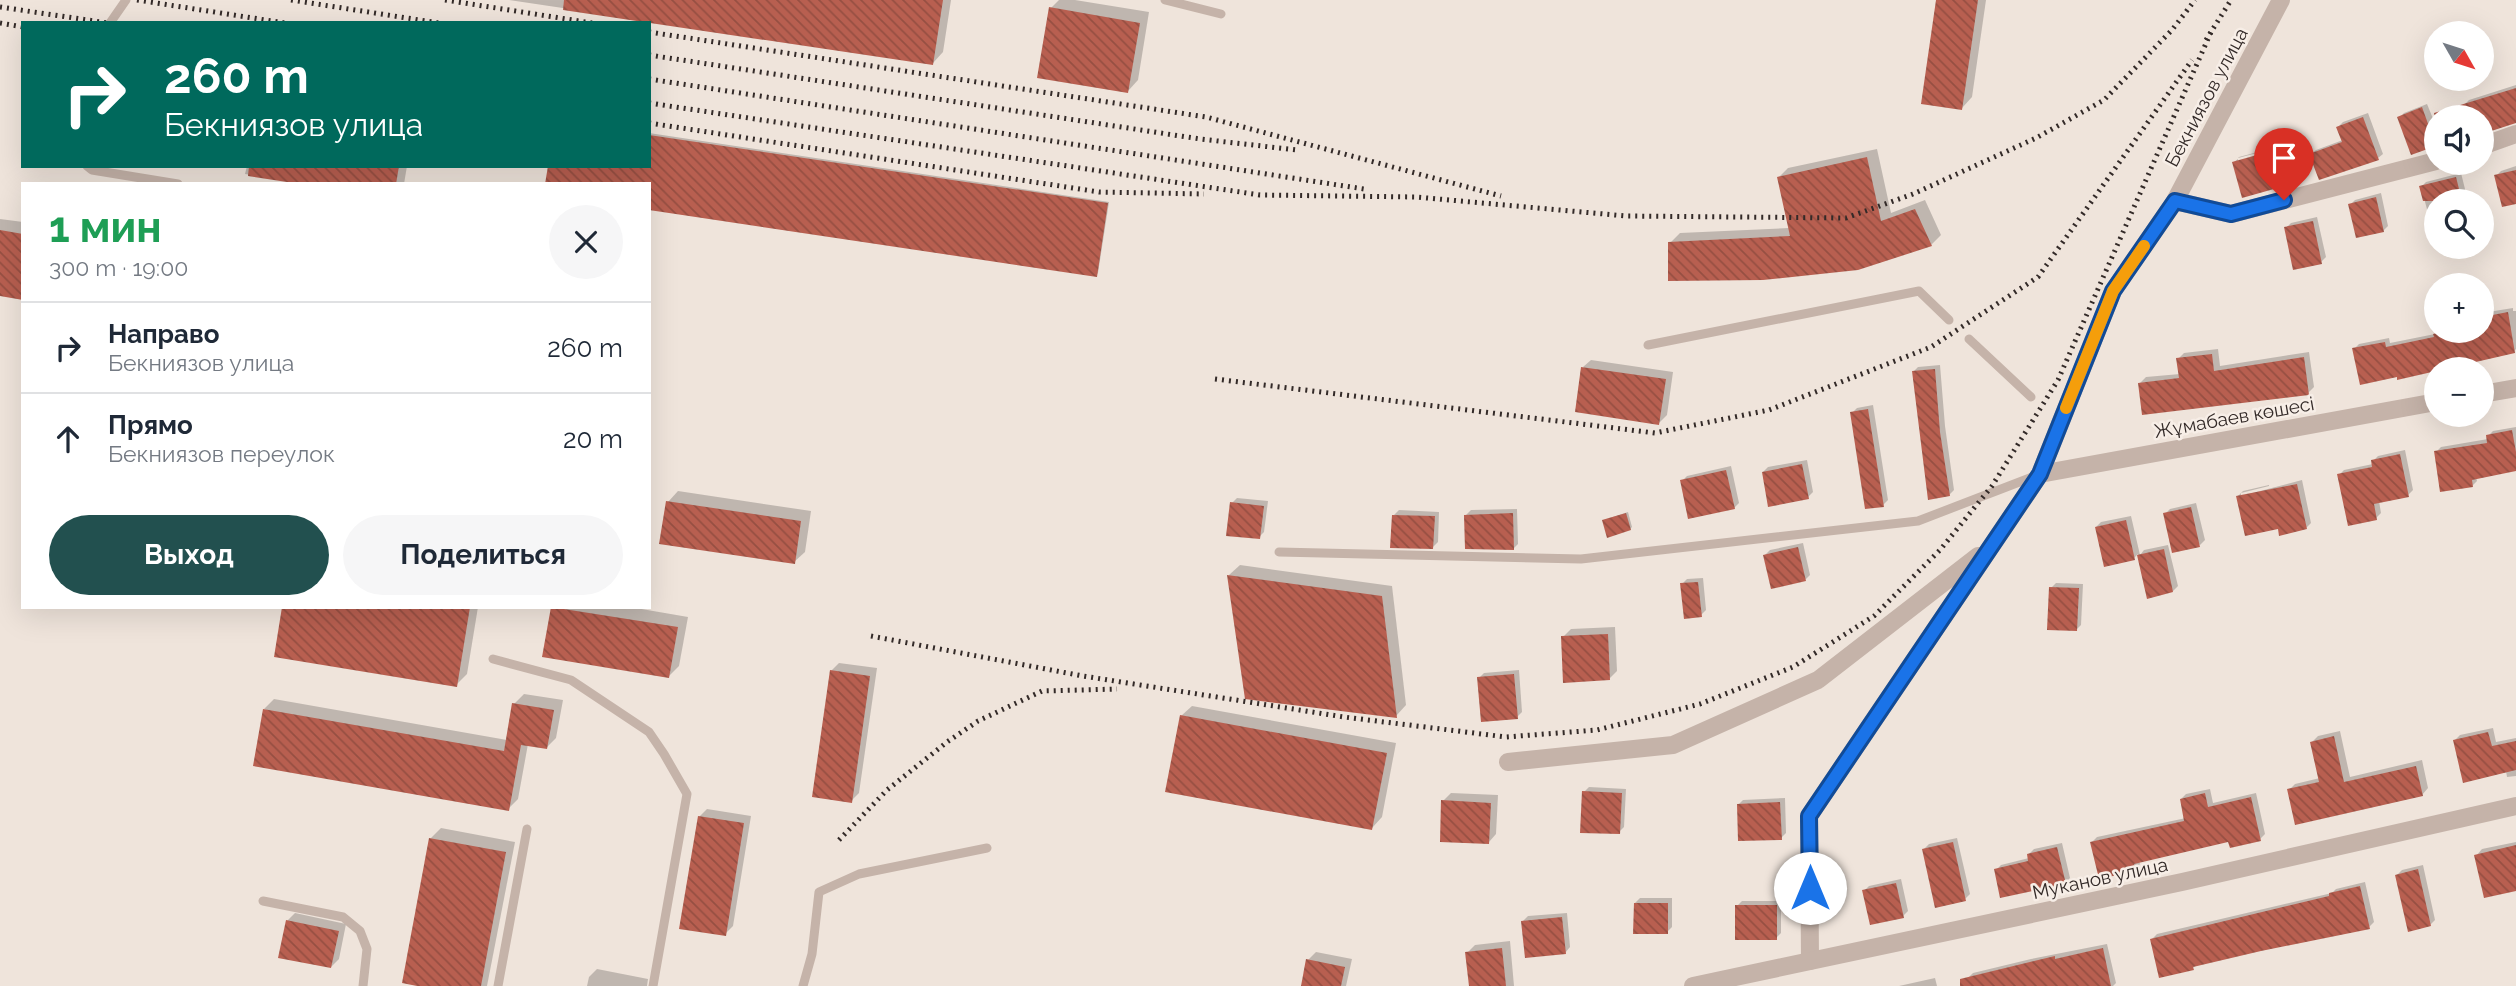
<!DOCTYPE html>
<html lang="ru">
<meta charset="utf-8">
<style>
body{margin:0;font-family:Raleway,sans-serif;background:#f6f6f7;color:#1f2937;height:100vh;display:flex;flex-direction:column;font-size:26px;white-space:nowrap}
*{box-sizing:border-box;margin:0}
p{font-size:23px;color:#747a83}
.icon{flex:none;width:38px;height:38px;fill:none;stroke:currentColor;stroke-width:2;stroke-linecap:round;stroke-linejoin:round}
.map{position:relative;flex:1;overflow:hidden}
.details{position:absolute;left:21px;top:182px;width:630px;height:427px;display:flex;flex-direction:column;background:#fff;border-radius:0px;box-shadow:0 7px 28px #0002}
.details>*{flex:none}
.banner{position:absolute;left:21px;top:21px;width:630px;height:147px;border-radius:0px;box-shadow:0 7px 28px #0002;background:#00695c;color:#fff;overflow:hidden}
.needle{width:46px;rotate:129deg}
.buttons{position:absolute;left:2424px;top:21px;display:grid;gap:14px}
.buttons a{display:grid;place-items:center;width:70px;height:70px;border-radius:50%;background:#fff;box-shadow:0 7px 28px #0002;font-size:35px}
.pin{position:absolute;display:grid;place-items:center;width:60px;height:60px;color:#fff;margin:-72px -30px;border-radius:50% 50% 50% 0;rotate:-45deg;box-shadow:0 0 7px #0007}
.pin .icon{rotate:45deg}
.me{position:absolute;width:77px;margin:-38px;rotate:0deg;stroke-linejoin:round;filter:drop-shadow(0 0 5px #0008)}
.turn{display:flex;align-items:center;gap:24px;height:147px;padding:0 28px;font-size:32px}
.turn .icon{width:91px;height:91px;stroke-width:2.5}
.turn b{display:block;font-size:49px;line-height:60px}
.round{display:grid;place-items:center;flex:none;width:74px;height:74px;border-radius:37px;background:#f6f6f7}
.head{display:flex;align-items:center;justify-content:space-between;height:119px;padding:0 28px}
h1{font-size:42px;font-weight:700;line-height:52px;color:#1e9e55}
.button{display:flex;gap:14px;margin-top:auto;padding:14px 28px}
.button a{flex:1;height:80px;border-radius:42px;background:#22504f;color:#fff;font-size:28px;font-weight:700;line-height:80px;text-align:center}
.button a+a{background:#f6f6f7;color:#1f2937}
ul{padding:0;list-style:none}
li{display:flex;align-items:center;gap:21px;height:91px;padding:0 28px;border-top:2px solid #e0e1e3}
li div{flex:1}
li b{display:block;font-size:26px}
li em{font-style:normal}
.map>svg:first-child{display:block}
.shadow{fill:#0003}
.building{fill:url(#building-back-hatch)}
.lines{fill:none;stroke-linecap:round;stroke-linejoin:round}
.lane{stroke:#c5b3a9;stroke-width:9}
.street{stroke:#c5b3a9;stroke-width:18}
.rail{stroke:#332a28;stroke-width:5;stroke-dasharray:2 5;stroke-linecap:butt}
.route-casing{stroke:#114b97;stroke-width:18}
.route{stroke:#1a73e8;stroke-width:12}
.slow{stroke:#f59e0b;stroke-width:12}
.labels{text-anchor:middle;dominant-baseline:central;stroke-width:5;stroke-linejoin:round;paint-order:stroke}
.street-label{font-size:19px;fill:#332a28;stroke:#f7eee7}
</style>
<div class="map">
<svg width="2516" height="986" viewBox="0 0 2516 986">
<defs>
<pattern id="building-back-hatch" width="6" height="6" patternUnits="userSpaceOnUse" patternTransform="scale(1.75)"><rect width="6" height="6" fill="#b85f50"/><path d="M-1 5l2 2M0 0l6 6M5-1l2 2" fill="none" stroke="#964f42"/></pattern>
</defs>
<rect width="100%" height="100%" fill="#efe4db"/>
<g class="shadow">
<path d="M 509,0 L 951,0 L 943,52 L 933,63 Z"/>
<path d="M 1059,0 L 1075,0 L 1149,12 L 1138,80 L 1128,91 L 1051,8 Z"/>
<path d="M 1938,0 L 1986,0 L 1972,97 L 1962,108 Z"/>
<path d="M 2516,85 L 2516,122 L 2482,134 L 2482,117 L 2468,117 L 2464,105 L 2469,100 Z"/>
<path d="M 2427,104 L 2436,126 L 2436,144 L 2412,153 L 2399,118 L 2404,113 Z"/>
<path d="M 2368,113 L 2383,154 L 2378,158 L 2311,154 L 2316,150 L 2343,140 L 2338,127 L 2343,122 Z"/>
<path d="M 649,133 L 1109,202 L 1098,273 L 1096,275 L 649,166 Z"/>
<path d="M 2276,147 L 2276,148 L 2238,158 L 2239,157 Z"/>
<path d="M 1877,149 L 1891,213 L 1925,200 L 1941,235 L 1931,245 L 1670,243 L 1680,233 L 1789,228 L 1778,178 L 1788,168 Z"/>
<path d="M 2277,151 L 2285,181 L 2280,186 L 2234,162 L 2238,159 L 2238,162 Z"/>
<path d="M 247,166 L 407,166 L 404,184 L 312,184 L 245,174 Z"/>
<path d="M 2516,166 L 2516,202 L 2496,176 L 2501,171 Z"/>
<path d="M 2461,173 L 2468,201 L 2436,201 L 2436,222 L 2431,224 L 2421,187 L 2426,182 Z"/>
<path d="M 2381,193 L 2388,226 L 2383,231 L 2350,205 L 2355,200 Z"/>
<path d="M 2317,217 L 2326,257 L 2321,262 L 2286,228 L 2291,223 Z"/>
<path d="M 0,219 L 23,222 L 23,298 L 0,295 Z"/>
<path d="M 2513,308 L 2513,311 L 2516,311 L 2516,349 L 2514,351 L 2354,349 L 2359,344 L 2389,338 L 2390,343 L 2435,334 L 2438,331 L 2482,331 L 2482,318 L 2488,312 Z"/>
<path d="M 2218,349 L 2220,366 L 2309,352 L 2314,387 L 2308,393 L 2140,383 L 2146,377 L 2180,374 L 2178,359 L 2184,353 Z"/>
<path d="M 1591,360 L 1673,372 L 1667,415 L 1659,423 L 1583,367 Z"/>
<path d="M 1940,365 L 1945,426 L 1954,490 L 1949,495 L 1913,372 L 1918,367 Z"/>
<path d="M 1873,405 L 1888,500 L 1883,505 L 1852,413 L 1857,408 Z"/>
<path d="M 2516,427 L 2516,470 L 2476,477 L 2477,481 L 2472,486 L 2436,452 L 2441,447 L 2488,439 L 2488,436 L 2493,431 Z"/>
<path d="M 2405,450 L 2413,490 L 2408,495 L 2379,501 L 2381,513 L 2376,518 L 2339,475 L 2344,470 L 2373,464 L 2373,461 L 2378,456 Z"/>
<path d="M 1807,460 L 1813,492 L 1808,497 L 1763,472 L 1768,467 Z"/>
<path d="M 1731,466 L 1739,503 L 1734,508 L 1682,481 L 1687,476 Z"/>
<path d="M 2302,480 L 2311,523 L 2306,528 L 2279,527 L 2238,496 L 2241,493 L 2241,496 Z"/>
<path d="M 2269,485 L 2269,486 L 2241,493 L 2243,491 Z"/>
<path d="M 678,491 L 811,511 L 805,552 L 794,562 L 668,502 Z"/>
<path d="M 1237,498 L 1268,501 L 1264,532 L 1259,537 L 1232,503 Z"/>
<path d="M 2196,503 L 2205,540 L 2200,545 L 2165,514 L 2170,509 Z"/>
<path d="M 1517,509 L 1518,544 L 1513,549 L 1466,515 L 1471,510 Z"/>
<path d="M 1399,510 L 1439,512 L 1438,542 L 1433,547 L 1394,515 Z"/>
<path d="M 1628,512 L 1632,527 L 1630,529 L 1604,520 Z"/>
<path d="M 2131,516 L 2140,555 L 2144,550 L 2168,545 L 2178,586 L 2173,591 L 2148,596 L 2138,554 L 2134,558 L 2096,527 L 2101,522 Z"/>
<path d="M 1803,543 L 1810,575 L 1805,580 L 1765,555 L 1770,550 Z"/>
<path d="M 1240,565 L 1392,586 L 1406,705 L 1396,716 L 1247,698 L 1229,575 Z"/>
<path d="M 1703,578 L 1706,610 L 1701,615 L 1682,584 L 1687,579 Z"/>
<path d="M 2056,583 L 2083,584 L 2081,625 L 2076,630 L 2051,588 Z"/>
<path d="M 284,607 L 478,607 L 467,674 L 456,685 Z"/>
<path d="M 552,607 L 630,607 L 688,617 L 679,666 L 669,676 Z"/>
<path d="M 1615,627 L 1617,671 L 1609,679 L 1563,637 L 1571,629 Z"/>
<path d="M 839,663 L 877,668 L 859,793 L 851,801 L 831,671 Z"/>
<path d="M 1519,670 L 1522,712 L 1517,717 L 1479,678 L 1484,673 Z"/>
<path d="M 524,694 L 563,700 L 556,738 L 546,748 L 528,744 L 518,799 L 508,809 L 264,709 L 274,699 L 507,740 L 514,704 Z"/>
<path d="M 1192,706 L 1396,743 L 1382,817 L 1372,828 L 1181,716 Z"/>
<path d="M 2493,728 L 2496,742 L 2516,738 L 2516,776 L 2507,777 L 2506,771 L 2455,740 L 2460,735 Z"/>
<path d="M 2340,731 L 2350,777 L 2422,760 L 2428,788 L 2422,795 L 2289,790 L 2295,784 L 2320,778 L 2312,742 L 2318,736 Z"/>
<path d="M 1589,787 L 1626,789 L 1624,827 L 1619,832 L 1584,792 Z"/>
<path d="M 2210,789 L 2213,803 L 2256,793 L 2265,834 L 2260,839 L 2230,840 L 2139,861 L 2140,864 L 2135,869 L 2092,842 L 2097,837 L 2186,818 L 2181,799 L 2186,794 Z"/>
<path d="M 1451,793 L 1498,795 L 1496,834 L 1489,842 L 1443,801 Z"/>
<path d="M 1785,798 L 1786,833 L 1781,838 L 1738,805 L 1743,800 Z"/>
<path d="M 707,809 L 751,816 L 733,926 L 725,934 L 699,817 Z"/>
<path d="M 441,828 L 515,842 L 487,986 L 427,986 L 430,839 Z"/>
<path d="M 1957,838 L 1970,894 L 1965,899 L 1924,849 L 1929,844 Z"/>
<path d="M 2516,842 L 2516,889 L 2476,856 L 2482,849 Z"/>
<path d="M 2062,843 L 2070,878 L 2065,883 L 1996,870 L 2001,865 L 2029,858 L 2029,854 L 2034,849 Z"/>
<path d="M 2423,865 L 2435,920 L 2430,925 L 2397,875 L 2402,870 Z"/>
<path d="M 1901,879 L 1908,911 L 1903,916 L 1864,891 L 1869,886 Z"/>
<path d="M 2365,882 L 2374,922 L 2369,927 L 2197,964 L 2193,968 L 2152,939 L 2157,934 L 2332,893 L 2336,889 Z"/>
<path d="M 1640,898 L 1672,898 L 1672,927 L 1667,932 L 1635,903 Z"/>
<path d="M 1742,901 L 1781,901 L 1781,933 L 1776,938 L 1737,906 Z"/>
<path d="M 295,913 L 346,924 L 339,959 L 331,967 L 287,921 Z"/>
<path d="M 1567,913 L 1570,947 L 1565,953 L 1523,921 L 1528,916 Z"/>
<path d="M 1510,941 L 1514,986 L 1471,986 L 1467,953 L 1475,945 Z"/>
<path d="M 2107,944 L 2116,983 L 2113,986 L 1969,986 L 1968,978 L 1973,973 L 2031,959 Z"/>
<path d="M 1316,952 L 1352,959 L 1346,986 L 1303,986 L 1308,960 Z"/>
<path d="M 597,969 L 648,979 L 647,986 L 587,986 L 589,977 Z"/>
<path d="M 1935,978 L 1937,986 L 1899,986 Z"/>
</g>
<g class="building">
<path d="M 564,0 L 943,0 L 933,65 L 563,10 Z"/>
<path d="M 1936,0 L 1978,0 L 1962,110 L 1921,104 Z"/>
<path d="M 1049,7 L 1140,23 L 1128,93 L 1037,78 Z"/>
<path d="M 2516,88 L 2516,123 L 2482,134 L 2482,117 L 2435,117 L 2434,113 Z"/>
<path d="M 2422,107 L 2436,146 L 2411,155 L 2397,117 Z"/>
<path d="M 2363,117 L 2379,160 L 2319,180 L 2309,154 L 2342,142 L 2336,127 Z"/>
<path d="M 649,135 L 1108,203 L 1097,277 L 649,210 L 649,184 L 545,184 L 548,166 L 649,166 Z"/>
<path d="M 2271,151 L 2281,187 L 2242,198 L 2232,162 Z"/>
<path d="M 1867,157 L 1881,221 L 1915,209 L 1932,246 L 1858,270 L 1763,280 L 1668,281 L 1668,242 L 1790,236 L 1777,177 Z"/>
<path d="M 249,166 L 399,166 L 396,184 L 300,184 L 248,176 Z"/>
<path d="M 2516,170 L 2516,204 L 2502,207 L 2494,175 Z"/>
<path d="M 2456,177 L 2462,201 L 2423,201 L 2419,186 Z"/>
<path d="M 2376,197 L 2384,232 L 2356,238 L 2348,204 Z"/>
<path d="M 2313,221 L 2322,264 L 2293,270 L 2284,227 Z"/>
<path d="M 0,230 L 23,234 L 23,300 L 0,296 Z"/>
<path d="M 2508,312 L 2515,353 L 2397,380 L 2397,377 L 2360,385 L 2352,348 L 2385,342 L 2386,347 L 2434,337 L 2433,334 L 2444,331 L 2482,331 L 2482,317 Z"/>
<path d="M 2212,354 L 2214,371 L 2304,357 L 2309,395 L 2142,415 L 2138,383 L 2179,378 L 2176,358 Z"/>
<path d="M 1581,367 L 1666,379 L 1659,425 L 1575,412 Z"/>
<path d="M 1935,369 L 1940,432 L 1950,496 L 1928,500 L 1912,371 Z"/>
<path d="M 1868,409 L 1884,507 L 1865,509 L 1850,412 Z"/>
<path d="M 2512,430 L 2516,452 L 2516,471 L 2472,480 L 2473,487 L 2440,492 L 2434,451 L 2487,443 L 2486,435 Z"/>
<path d="M 2400,454 L 2409,497 L 2374,504 L 2377,520 L 2348,526 L 2337,474 L 2372,467 L 2371,460 Z"/>
<path d="M 1802,464 L 1809,499 L 1768,507 L 1762,472 Z"/>
<path d="M 1726,470 L 1735,509 L 1688,519 L 1680,480 Z"/>
<path d="M 2297,484 L 2307,529 L 2279,536 L 2278,529 L 2245,536 L 2236,496 Z"/>
<path d="M 666,501 L 801,521 L 795,564 L 659,544 Z"/>
<path d="M 1230,502 L 1264,506 L 1260,539 L 1226,536 Z"/>
<path d="M 2191,507 L 2200,547 L 2172,553 L 2163,513 Z"/>
<path d="M 1513,513 L 1514,550 L 1465,549 L 1464,515 Z"/>
<path d="M 1626,513 L 1631,530 L 1607,538 L 1602,520 Z"/>
<path d="M 1392,515 L 1435,516 L 1433,549 L 1390,548 Z"/>
<path d="M 2126,520 L 2135,560 L 2104,567 L 2095,527 Z"/>
<path d="M 1798,547 L 1806,581 L 1771,589 L 1763,555 Z"/>
<path d="M 2164,549 L 2173,592 L 2147,599 L 2137,555 Z"/>
<path d="M 1227,575 L 1382,596 L 1397,718 L 1245,699 Z"/>
<path d="M 1698,582 L 1702,617 L 1684,619 L 1680,583 Z"/>
<path d="M 2049,587 L 2079,588 L 2077,631 L 2047,630 Z"/>
<path d="M 282,607 L 470,607 L 457,687 L 274,657 Z"/>
<path d="M 551,607 L 678,627 L 669,678 L 542,657 Z"/>
<path d="M 1608,634 L 1610,680 L 1563,683 L 1561,636 Z"/>
<path d="M 830,670 L 870,676 L 852,803 L 812,797 Z"/>
<path d="M 1514,674 L 1518,719 L 1481,722 L 1477,677 Z"/>
<path d="M 512,703 L 554,710 L 547,749 L 521,745 L 509,811 L 253,766 L 263,709 L 504,751 Z"/>
<path d="M 1180,715 L 1387,753 L 1372,830 L 1165,792 Z"/>
<path d="M 2488,732 L 2492,746 L 2516,741 L 2516,770 L 2463,783 L 2453,740 Z"/>
<path d="M 2334,736 L 2344,782 L 2416,766 L 2423,796 L 2295,825 L 2287,789 L 2319,782 L 2310,742 Z"/>
<path d="M 1582,791 L 1622,793 L 1620,834 L 1580,833 Z"/>
<path d="M 2205,793 L 2208,807 L 2251,797 L 2261,841 L 2230,848 L 2228,842 L 2134,864 L 2136,871 L 2099,879 L 2090,842 L 2184,821 L 2180,799 Z"/>
<path d="M 1441,800 L 1491,803 L 1489,844 L 1440,842 Z"/>
<path d="M 1780,802 L 1782,840 L 1738,841 L 1737,804 Z"/>
<path d="M 698,816 L 744,823 L 726,936 L 679,929 Z"/>
<path d="M 429,838 L 506,852 L 481,986 L 417,986 L 402,983 Z"/>
<path d="M 1953,842 L 1966,901 L 1935,908 L 1922,849 Z"/>
<path d="M 2516,845 L 2516,891 L 2484,898 L 2474,855 Z"/>
<path d="M 2057,847 L 2066,884 L 2000,898 L 1994,869 L 2028,861 L 2027,854 Z"/>
<path d="M 2418,869 L 2431,926 L 2408,932 L 2395,875 Z"/>
<path d="M 1896,883 L 1904,918 L 1870,925 L 1862,890 Z"/>
<path d="M 2360,886 L 2370,929 L 2261,951 L 2193,967 L 2194,970 L 2159,978 L 2150,939 L 2329,896 L 2329,893 Z"/>
<path d="M 1634,903 L 1668,903 L 1668,934 L 1633,934 Z"/>
<rect x="1735" y="905" width="42" height="35"/>
<path d="M 1562,917 L 1566,954 L 1525,958 L 1521,921 Z"/>
<path d="M 286,920 L 339,931 L 331,968 L 278,958 Z"/>
<path d="M 1502,948 L 1506,986 L 1469,986 L 1465,952 Z"/>
<path d="M 2103,948 L 2111,986 L 1960,986 L 1960,979 L 2055,956 L 2055,959 Z"/>
<path d="M 1306,959 L 1345,967 L 1341,986 L 1301,986 Z"/>
</g>
<g class="lines">
<g class="lane">
<path d="M 1165,0 L 1221,14"/>
<path d="M 110,23 L 126,0"/>
<path d="M 87,166 L 92,170 L 178,184"/>
<path d="M 1969,339 L 2031,397"/>
<path d="M 1648,345 L 1919,291 L 1949,320"/>
<path d="M 1279,552 L 1581,559 L 1918,521 L 2035,476"/>
<path d="M 493,659 L 571,680 L 649,732 L 664,754 L 687,794 L 653,986"/>
<path d="M 263,901 L 343,917 L 360,931 L 367,949 L 363,986"/>
<path d="M 498,986 L 527,829"/>
<path d="M 803,986 L 812,954 L 819,892 L 859,874 L 987,848"/>
</g>
<g class="street">
<path d="M 2281,0 L 2175,201 L 2231,214 L 2436,161"/>
<path d="M 2482,146 L 2516,134"/>
<path d="M 2482,394 L 2516,388"/>
<path d="M 2040,474 L 2436,402"/>
<path d="M 1508,762 L 1673,745 L 1818,680 L 1978,556"/>
<path d="M 1810,961 L 1809,816 L 2040,474 L 2113,291 L 2175,201"/>
<path d="M 1693,986 L 2182,882 L 2516,806"/>
</g>
<g class="rail">
<path d="M 137,0 L 285,23"/>
<path d="M 291,0 L 439,23"/>
<path d="M 445,0 L 592,23"/>
<path d="M 0,7 L 108,23"/>
<path d="M 0,23 L 23,27"/>
<path d="M 649,32 L 1206,117 L 1501,196"/>
<path d="M 2206,40 L 2231,0"/>
<path d="M 649,55 L 1200,139 L 1297,150"/>
<path d="M 649,79 L 1364,189"/>
<path d="M 649,103 L 1260,195 L 1416,197 L 1626,216 L 1846,218 L 1913,194 L 2036,138 L 2104,100 L 2172,30 L 2195,0"/>
<path d="M 649,123 L 1099,192 L 1204,194"/>
<path d="M 1215,379 L 1655,433 L 1769,410 L 1931,347 L 2038,277 L 2192,60"/>
<path d="M 871,636 L 1083,676 L 1344,717 L 1506,737 L 1597,730 L 1700,704 L 1793,667 L 1874,616 L 1940,550 L 1992,486 L 2058,380 L 2211,32"/>
<path d="M 839,840 L 887,790 L 947,742 L 978,721 L 1042,691 L 1117,689"/>
</g>
</g>
<g class="lines">
<g class="route-casing">
<path id="route" d="M 1810,888 L 1809,816 L 2040,474 L 2113,291 L 2175,201 L 2231,214 L 2284,200"/>
</g>
<use href="#route" class="route"/>
<path class="slow" d="M 2066,408 L 2113,291 L 2144,246"/>
</g>
<g class="labels">
<g class="street-label">
<text transform="translate(2206 97) rotate(-62)">Бекниязов улица</text>
<text transform="translate(2234 417) rotate(-10)">Жұмабаев көшесі</text>
<text transform="translate(2100 878) rotate(-12)">Муканов улица</text>
</g>
</g>
</svg>
<div class="buttons">
<a><svg class="needle" viewBox="-14 -14 28 28"><path d="M0-13l5 13h-10z" fill="#e53935"/><path d="M0 13l5-13h-10z" fill="#747a83"/></svg></a>
<a><svg class="icon" aria-label="sound" viewBox="0 0 24 24"><path d="M4 9h4l5-4v14l-5-4H4zM17 9q2 3 0 6"/></svg></a>
<a><svg class="icon" aria-label="search" viewBox="0 0 24 24"><circle cx="10" cy="10" r="6"/><path d="M15 15l6 6"/></svg></a>
<a>+</a>
<a>−</a>
</div>
<div class="pin" style="left:2284px;top:200px;background:#d93025"><svg class="icon" aria-label="arrive" viewBox="0 0 24 24"><path d="M6 21V4h12l-3 4 3 4H6"/></svg></div>
<svg class="me" style="left:1810px;top:888px" viewBox="-20 -20 40 40"><circle r="19" fill="#fff"/><path d="M0-13L10 11 0 6-10 11z" fill="#1a73e8"/></svg>
<div class="banner">
<div class="turn"><svg class="icon" aria-label="right" viewBox="0 0 24 24"><path d="M7 20v-9h11M14 6l5 5-5 5"/></svg><div><b>260 m</b>Бекниязов улица</div></div>
</div>
<section class="details">
<div class="head"><div><h1>1 мин</h1><p>300 m · 19:00</p></div><a class="round"><svg class="icon" aria-label="close" viewBox="0 0 24 24"><path d="M6 6l12 12M18 6L6 18"/></svg></a></div>
<ul>
<li><svg class="icon" aria-label="right" viewBox="0 0 24 24"><path d="M7 20v-9h11M14 6l5 5-5 5"/></svg><div><b>Направо</b><p>Бекниязов улица</p></div><em>260 m</em></li>
<li><svg class="icon" aria-label="ahead" viewBox="0 0 24 24"><path d="M12 20V5M6 11l6-6 6 6"/></svg><div><b>Прямо</b><p>Бекниязов переулок</p></div><em>20 m</em></li>
</ul>
<div class="button"><a>Выход</a><a>Поделиться</a></div>
</section>
</div>
